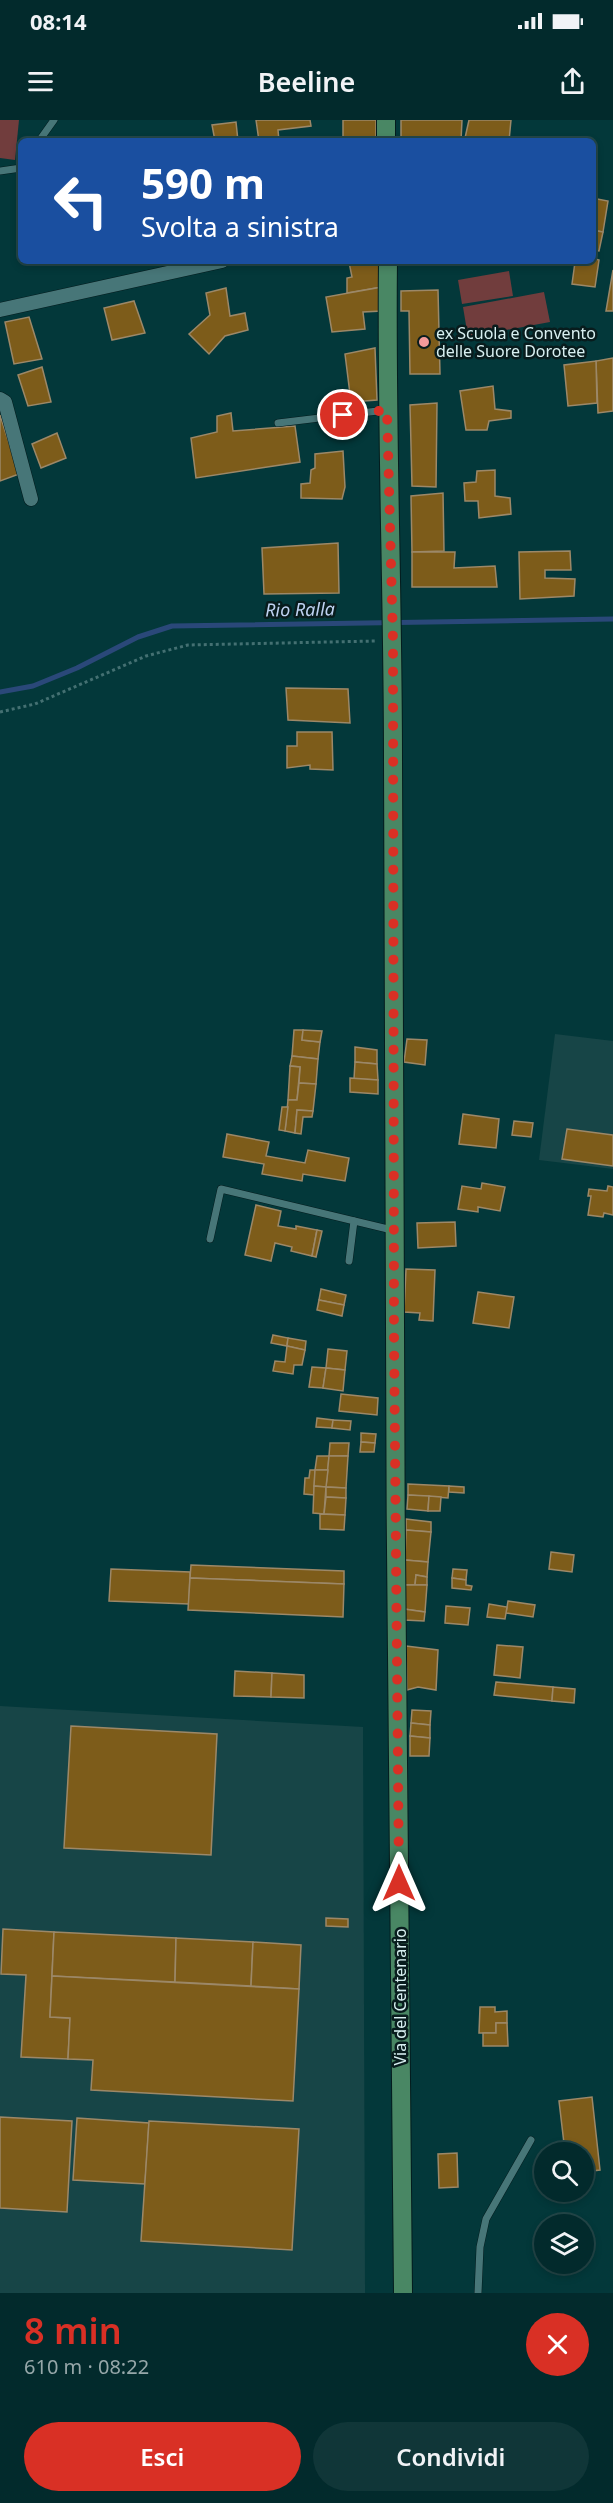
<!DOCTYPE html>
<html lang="it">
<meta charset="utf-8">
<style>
body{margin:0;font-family:"Noto Sans",sans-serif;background:#103638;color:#f1f3f6;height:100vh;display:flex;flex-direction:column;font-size:22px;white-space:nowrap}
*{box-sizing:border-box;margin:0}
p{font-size:20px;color:#96a7a9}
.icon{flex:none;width:33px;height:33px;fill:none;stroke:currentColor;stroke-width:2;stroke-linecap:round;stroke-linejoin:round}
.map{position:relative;height:2173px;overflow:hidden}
.details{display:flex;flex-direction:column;background:#022a2c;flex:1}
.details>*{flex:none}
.guide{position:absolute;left:18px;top:18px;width:578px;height:126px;border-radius:9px;box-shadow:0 3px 9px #0003,0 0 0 2px #234648;background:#1a4fa0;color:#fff;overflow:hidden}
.controls{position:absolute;left:534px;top:2022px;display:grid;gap:12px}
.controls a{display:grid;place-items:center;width:60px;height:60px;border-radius:50%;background:#022a2c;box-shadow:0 3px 9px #0003,0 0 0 2px #234648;font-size:30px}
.pin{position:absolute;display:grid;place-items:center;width:51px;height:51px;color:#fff;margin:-26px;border:3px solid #fff;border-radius:50%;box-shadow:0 2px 6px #0007}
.me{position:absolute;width:66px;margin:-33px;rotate:0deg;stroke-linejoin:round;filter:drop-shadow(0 0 4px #0008)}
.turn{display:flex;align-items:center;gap:21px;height:126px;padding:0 24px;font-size:27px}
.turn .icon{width:78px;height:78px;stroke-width:2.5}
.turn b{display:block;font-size:42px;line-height:51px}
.round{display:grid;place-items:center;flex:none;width:63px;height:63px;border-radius:32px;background:#103638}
.head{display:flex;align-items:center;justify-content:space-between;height:102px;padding:0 24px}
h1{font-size:36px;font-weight:600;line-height:45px;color:#d93025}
.action{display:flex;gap:12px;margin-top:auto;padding:12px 24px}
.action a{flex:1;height:69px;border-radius:36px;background:#d93025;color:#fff;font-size:24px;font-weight:600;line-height:69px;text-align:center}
.action a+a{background:#103638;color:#f1f3f6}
.status{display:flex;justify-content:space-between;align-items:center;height:42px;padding:0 30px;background:#022a2c;direction:ltr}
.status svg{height:16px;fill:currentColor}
header{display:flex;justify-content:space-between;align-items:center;height:78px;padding:0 24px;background:#022a2c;font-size:27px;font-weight:600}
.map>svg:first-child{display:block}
.built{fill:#174547}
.green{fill:#713d3d}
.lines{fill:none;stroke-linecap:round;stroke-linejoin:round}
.stream{stroke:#2a4879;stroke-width:5}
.building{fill:#7d5c1a;stroke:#9c8868;stroke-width:1.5}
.lane-casing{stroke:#041c1e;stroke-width:8}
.street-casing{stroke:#041c1e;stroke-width:15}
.secondary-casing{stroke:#041c1e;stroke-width:20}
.path{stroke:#447072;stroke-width:3;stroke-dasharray:3 3;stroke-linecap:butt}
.lane{stroke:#477678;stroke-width:7}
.street{stroke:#477678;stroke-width:14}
.secondary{stroke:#498764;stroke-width:18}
.route{stroke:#d93025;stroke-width:10;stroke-dasharray:0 18}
.poi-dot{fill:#f59b9b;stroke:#081c1d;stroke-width:2}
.labels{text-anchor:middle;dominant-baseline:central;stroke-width:5;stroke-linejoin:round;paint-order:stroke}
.poi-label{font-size:16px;fill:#d8f0f1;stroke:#081c1d;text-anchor:start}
.street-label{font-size:16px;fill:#d8f0f1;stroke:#081c1d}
.water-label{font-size:18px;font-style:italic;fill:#bed2f1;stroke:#081c1d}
</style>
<div class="status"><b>08:14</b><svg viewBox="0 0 49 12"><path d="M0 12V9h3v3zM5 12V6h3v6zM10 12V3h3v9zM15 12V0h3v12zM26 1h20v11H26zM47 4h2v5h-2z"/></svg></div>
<header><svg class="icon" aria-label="menu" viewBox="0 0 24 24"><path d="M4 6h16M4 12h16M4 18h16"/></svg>Beeline<svg class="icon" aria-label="share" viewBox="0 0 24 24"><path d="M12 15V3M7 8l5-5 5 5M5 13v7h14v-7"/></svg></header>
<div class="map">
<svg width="613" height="2173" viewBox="0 0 613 2173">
<rect width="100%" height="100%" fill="#03383a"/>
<g class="built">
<path d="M 555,914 L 613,921 L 613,1049 L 539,1040 Z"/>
<path d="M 0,1586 L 363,1607 L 365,2173 L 0,2173 Z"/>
</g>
<g class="green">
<path d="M 0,0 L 19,0 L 15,40 L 0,38 Z"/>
<path d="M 509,151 L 513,176 L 462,184 L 458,160 Z"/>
<path d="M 544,172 L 550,202 L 468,217 L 463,187 Z"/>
</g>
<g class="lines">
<path class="stream" d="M 0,572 L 33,566 L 77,548 L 138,517 L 172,506 L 613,499"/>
</g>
<g class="building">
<path d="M 256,0 L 310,0 L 311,6 L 278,10 L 279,21 L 259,21 Z"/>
<rect x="343" y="0" width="33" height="21"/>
<path d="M 401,0 L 462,0 L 461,21 L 414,21 L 401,19 Z"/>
<path d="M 469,0 L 511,0 L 509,21 L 482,21 L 465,18 Z"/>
<path d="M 236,2 L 238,21 L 215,21 L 212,5 Z"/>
<path d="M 592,78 L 608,81 L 603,112 L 592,110 Z"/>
<path d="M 592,110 L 603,112 L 599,131 L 592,130 Z"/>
<path d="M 592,138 L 599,140 L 595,167 L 572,164 L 575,142 L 569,141 L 592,141 Z"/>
<path d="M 331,141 L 381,141 L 382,167 L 347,173 L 347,158 L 352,157 L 349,142 L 331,145 Z"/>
<path d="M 613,150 L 613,191 L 606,191 Z"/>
<path d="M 382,167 L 382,191 L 363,192 L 365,209 L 332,212 L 326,177 Z"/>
<path d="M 226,168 L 230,196 L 245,193 L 248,210 L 225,216 L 209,234 L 189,214 L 210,195 L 206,173 Z"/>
<path d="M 438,170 L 440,254 L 410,254 L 409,191 L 401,191 L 401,171 Z"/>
<path d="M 134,181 L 145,213 L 112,220 L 104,188 Z"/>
<path d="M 29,197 L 42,239 L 14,244 L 5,202 Z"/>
<path d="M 375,228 L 377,280 L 351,282 L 345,234 Z"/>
<path d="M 613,238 L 613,291 L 598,293 L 596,241 Z"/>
<path d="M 596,241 L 597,283 L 568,286 L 564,245 Z"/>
<path d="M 42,247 L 51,282 L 28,286 L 18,255 Z"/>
<path d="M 493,266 L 495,289 L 511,291 L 511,298 L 489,301 L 487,310 L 466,310 L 460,271 Z"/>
<path d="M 437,283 L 436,367 L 412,366 L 410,285 Z"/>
<path d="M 231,293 L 233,311 L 295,306 L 300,342 L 196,358 L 191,318 L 217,312 L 217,296 Z"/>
<path d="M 0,295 L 19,354 L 0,361 Z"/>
<path d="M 57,313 L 66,338 L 41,348 L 32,324 Z"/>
<path d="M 343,331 L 345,367 L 342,379 L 301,378 L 301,364 L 310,363 L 311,350 L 315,348 L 315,334 Z"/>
<path d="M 495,350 L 495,376 L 510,378 L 511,394 L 479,398 L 478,381 L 465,381 L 464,363 L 476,362 L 477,351 Z"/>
<path d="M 443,373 L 444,431 L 412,432 L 411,376 Z"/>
<path d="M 338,423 L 339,473 L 264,474 L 262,428 Z"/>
<path d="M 570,431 L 571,450 L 545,450 L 545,458 L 575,459 L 574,476 L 520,479 L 519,432 Z"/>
<path d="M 412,432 L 455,432 L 454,448 L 495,446 L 497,467 L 412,467 Z"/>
<path d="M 286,568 L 348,569 L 350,603 L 288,600 Z"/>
<path d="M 297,612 L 332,612 L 333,650 L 310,649 L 310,645 L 287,648 L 287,626 L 297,626 Z"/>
<path d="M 294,910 L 303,910 L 302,920 L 320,922 L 318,939 L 292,936 Z"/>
<path d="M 303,910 L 322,911 L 320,922 L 302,920 Z"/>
<path d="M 407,919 L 427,920 L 425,945 L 404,942 Z"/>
<path d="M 355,927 L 377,930 L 377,944 L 355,942 Z"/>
<path d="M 292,936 L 318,939 L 316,964 L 299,963 L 300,947 L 290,946 Z"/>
<path d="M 355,942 L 377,944 L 378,960 L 354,959 Z"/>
<path d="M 290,946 L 300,947 L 297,980 L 288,980 Z"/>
<path d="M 350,958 L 378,960 L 378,974 L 350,972 Z"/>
<path d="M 299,963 L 316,964 L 313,991 L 297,990 L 295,1013 L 285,1011 L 288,980 L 297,980 Z"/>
<path d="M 282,987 L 288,987 L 285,1011 L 279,1010 Z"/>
<path d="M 297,990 L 313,991 L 312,997 L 303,997 L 301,1014 L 295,1013 Z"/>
<path d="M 463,994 L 499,999 L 496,1028 L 459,1024 Z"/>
<path d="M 514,1001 L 533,1003 L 531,1017 L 512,1015 Z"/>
<path d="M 567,1009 L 613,1015 L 613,1046 L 562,1039 Z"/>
<path d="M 227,1014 L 269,1022 L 266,1036 L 305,1043 L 308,1030 L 349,1038 L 345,1061 L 303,1054 L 302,1061 L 262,1054 L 264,1044 L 223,1037 Z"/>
<path d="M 482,1063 L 505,1067 L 500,1091 L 478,1087 L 478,1092 L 458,1089 L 462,1066 L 481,1069 Z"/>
<path d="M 608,1066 L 613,1067 L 613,1095 L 604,1093 L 603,1097 L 588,1095 L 591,1076 L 588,1076 L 589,1069 L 607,1071 Z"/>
<path d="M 256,1085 L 281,1091 L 278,1106 L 296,1109 L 296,1106 L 317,1110 L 312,1136 L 291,1131 L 292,1127 L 275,1123 L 271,1141 L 245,1135 Z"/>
<path d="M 455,1102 L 456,1126 L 418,1128 L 417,1103 Z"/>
<path d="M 317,1110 L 322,1111 L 316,1137 L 312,1136 Z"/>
<path d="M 406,1149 L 435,1150 L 433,1201 L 419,1200 L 420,1193 L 404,1192 Z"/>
<path d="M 321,1169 L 346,1175 L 344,1185 L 319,1180 Z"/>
<path d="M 478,1172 L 514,1177 L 509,1208 L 473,1203 Z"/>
<path d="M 319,1180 L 344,1185 L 342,1196 L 317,1190 Z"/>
<path d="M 273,1215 L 288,1218 L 287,1226 L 271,1223 Z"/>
<path d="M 288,1218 L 306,1221 L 305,1230 L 287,1226 Z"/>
<path d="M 287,1226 L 305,1230 L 302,1245 L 294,1245 L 293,1254 L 273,1251 L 275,1241 L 285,1242 Z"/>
<path d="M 328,1229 L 347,1231 L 345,1250 L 326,1248 Z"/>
<path d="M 312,1247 L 326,1248 L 323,1268 L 309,1267 Z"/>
<path d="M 326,1248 L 345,1250 L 343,1271 L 323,1268 Z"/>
<path d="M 341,1274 L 378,1278 L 377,1295 L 339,1291 Z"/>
<path d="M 317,1298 L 333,1300 L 332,1308 L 316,1307 Z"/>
<path d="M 333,1300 L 351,1301 L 350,1310 L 332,1308 Z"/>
<path d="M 361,1313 L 376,1314 L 375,1323 L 361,1322 Z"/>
<path d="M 361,1322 L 375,1323 L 374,1332 L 360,1332 Z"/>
<path d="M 330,1323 L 349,1323 L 348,1336 L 329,1336 Z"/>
<path d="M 317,1336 L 329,1336 L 328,1350 L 315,1350 Z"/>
<path d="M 329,1336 L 348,1336 L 346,1368 L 326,1367 Z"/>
<path d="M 310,1350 L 315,1350 L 314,1375 L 304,1374 L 305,1358 L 309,1358 Z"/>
<path d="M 315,1350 L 328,1350 L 326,1367 L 314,1366 Z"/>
<path d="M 408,1364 L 449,1366 L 448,1378 L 408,1375 Z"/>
<path d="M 314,1366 L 326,1367 L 324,1394 L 313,1393 Z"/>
<path d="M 449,1366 L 464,1367 L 464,1373 L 449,1372 Z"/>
<path d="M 326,1367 L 346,1368 L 346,1378 L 326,1377 Z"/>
<path d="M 408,1375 L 429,1376 L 428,1391 L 407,1389 Z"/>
<path d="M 429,1376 L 441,1377 L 440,1391 L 428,1391 Z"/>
<path d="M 326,1377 L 346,1378 L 345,1395 L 324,1394 Z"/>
<path d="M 320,1394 L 345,1395 L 344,1410 L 320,1409 Z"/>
<path d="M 406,1399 L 431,1402 L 431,1412 L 406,1410 Z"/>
<path d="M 406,1410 L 431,1412 L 428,1442 L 405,1440 Z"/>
<path d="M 551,1432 L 574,1435 L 572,1452 L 549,1449 Z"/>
<path d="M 405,1440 L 428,1442 L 427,1457 L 416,1455 L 415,1465 L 404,1465 Z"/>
<path d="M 191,1445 L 344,1451 L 344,1464 L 190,1458 Z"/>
<path d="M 111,1449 L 190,1452 L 189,1484 L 109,1481 Z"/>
<path d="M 453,1449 L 467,1450 L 466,1460 L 452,1458 Z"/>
<path d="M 416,1455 L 427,1457 L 427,1465 L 415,1465 Z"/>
<path d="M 190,1458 L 344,1464 L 343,1497 L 188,1490 Z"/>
<path d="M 452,1458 L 466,1460 L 466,1465 L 472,1466 L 471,1470 L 452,1468 Z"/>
<path d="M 404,1465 L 427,1465 L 425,1492 L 404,1489 Z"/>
<path d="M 508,1481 L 535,1485 L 533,1497 L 506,1493 Z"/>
<path d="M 489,1484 L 507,1487 L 505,1499 L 487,1497 Z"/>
<path d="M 446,1486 L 470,1488 L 468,1505 L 445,1503 Z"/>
<path d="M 404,1489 L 425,1492 L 424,1501 L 404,1500 Z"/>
<path d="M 497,1525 L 523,1527 L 520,1558 L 494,1555 Z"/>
<path d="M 406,1526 L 438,1530 L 436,1570 L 418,1567 L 407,1570 Z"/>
<path d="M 235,1551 L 272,1553 L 271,1577 L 234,1576 Z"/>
<path d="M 272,1553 L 304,1555 L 304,1578 L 271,1577 Z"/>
<path d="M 496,1562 L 553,1567 L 552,1581 L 494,1575 Z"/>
<path d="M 553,1567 L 575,1569 L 574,1583 L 552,1581 Z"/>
<path d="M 412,1590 L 431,1591 L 430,1605 L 411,1603 Z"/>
<path d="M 411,1603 L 430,1605 L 430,1618 L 410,1616 Z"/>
<path d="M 71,1606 L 217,1614 L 211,1735 L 64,1728 Z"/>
<path d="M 410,1616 L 430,1618 L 429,1636 L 410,1636 Z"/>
<path d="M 326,1798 L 348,1799 L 348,1807 L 326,1806 Z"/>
<path d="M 3,1809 L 54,1812 L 50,1897 L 70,1898 L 68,1939 L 21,1937 L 26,1855 L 1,1854 Z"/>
<path d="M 54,1812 L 176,1818 L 175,1862 L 52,1856 Z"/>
<path d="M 176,1818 L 253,1822 L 251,1866 L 175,1862 Z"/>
<path d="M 253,1822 L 301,1825 L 299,1869 L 251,1866 Z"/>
<path d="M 52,1856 L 299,1869 L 293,1981 L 91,1970 L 93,1940 L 68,1939 L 70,1898 L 50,1897 Z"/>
<path d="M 480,1887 L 495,1887 L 495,1892 L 507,1891 L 507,1903 L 496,1903 L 496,1913 L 479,1913 Z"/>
<path d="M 496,1903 L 507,1903 L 508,1926 L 483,1926 L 483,1913 L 496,1913 Z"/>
<path d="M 592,1977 L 600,2050 L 584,2052 L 584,2032 L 565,2032 L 559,1981 Z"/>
<path d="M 0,1997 L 72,2001 L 67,2092 L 0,2088 Z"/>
<path d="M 77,1998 L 149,2003 L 145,2064 L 73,2060 Z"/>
<path d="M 149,2001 L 299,2009 L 292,2130 L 141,2121 Z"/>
<path d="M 457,2033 L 458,2067 L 439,2068 L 438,2034 Z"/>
</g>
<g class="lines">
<g class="lane-casing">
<g id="lane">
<path d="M 39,21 L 54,0"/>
<path d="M 0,51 L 21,48"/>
<path d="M 278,303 L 386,290"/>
<path d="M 210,1119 L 221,1069 L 392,1110"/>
<path d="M 349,1141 L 354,1101"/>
<path d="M 478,2173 L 480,2127 L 486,2099 L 531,2020"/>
</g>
</g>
<g class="street-casing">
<g id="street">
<path d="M 0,190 L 222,141"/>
<path d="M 0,279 L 5,282 L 31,379"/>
</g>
</g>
<g class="secondary-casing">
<g id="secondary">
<path d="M 386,0 L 386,21"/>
<path d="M 388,141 C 386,308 393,474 393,641 C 394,1152 396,1662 403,2173"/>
</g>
</g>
<path class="path" d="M 0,592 L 35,584 L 146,536 L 188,525 L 376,521"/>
<use href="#lane" class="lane"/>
<use href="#street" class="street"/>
<use href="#secondary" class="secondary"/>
</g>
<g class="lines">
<path class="route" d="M 343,295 L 387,290 L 393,521 L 394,1215 L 399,1763"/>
</g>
<circle class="poi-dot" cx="424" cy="222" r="6"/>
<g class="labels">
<g class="poi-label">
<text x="436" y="213">ex Scuola e Convento<tspan x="436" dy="18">delle Suore Dorotee</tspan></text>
</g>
<g class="street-label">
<text transform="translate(400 1877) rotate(-90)">Via del Centenario</text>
</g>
<g class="water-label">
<text transform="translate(300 489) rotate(-1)">Rio Ralla</text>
</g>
</g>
</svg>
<div class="controls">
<a><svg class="icon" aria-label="search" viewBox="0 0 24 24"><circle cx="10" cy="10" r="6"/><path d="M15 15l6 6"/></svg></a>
<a><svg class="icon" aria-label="layers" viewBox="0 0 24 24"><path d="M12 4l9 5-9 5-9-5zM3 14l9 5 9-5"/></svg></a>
</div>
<div class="pin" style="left:343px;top:295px;background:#d93025"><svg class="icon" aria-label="arrive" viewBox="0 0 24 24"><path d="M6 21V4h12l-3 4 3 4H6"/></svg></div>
<svg class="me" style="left:399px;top:1763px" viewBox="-20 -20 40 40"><path d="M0-17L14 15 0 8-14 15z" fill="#d93025" stroke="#fff" stroke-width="4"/></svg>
<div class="guide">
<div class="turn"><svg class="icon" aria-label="left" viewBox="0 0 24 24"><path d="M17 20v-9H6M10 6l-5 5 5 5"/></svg><div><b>590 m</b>Svolta a sinistra</div></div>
</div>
</div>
<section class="details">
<div class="head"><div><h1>8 min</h1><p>610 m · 08:22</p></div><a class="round" style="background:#d93025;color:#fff"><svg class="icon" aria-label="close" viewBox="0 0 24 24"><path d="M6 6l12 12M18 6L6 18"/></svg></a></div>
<div class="action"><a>Esci</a><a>Condividi</a></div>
</section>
